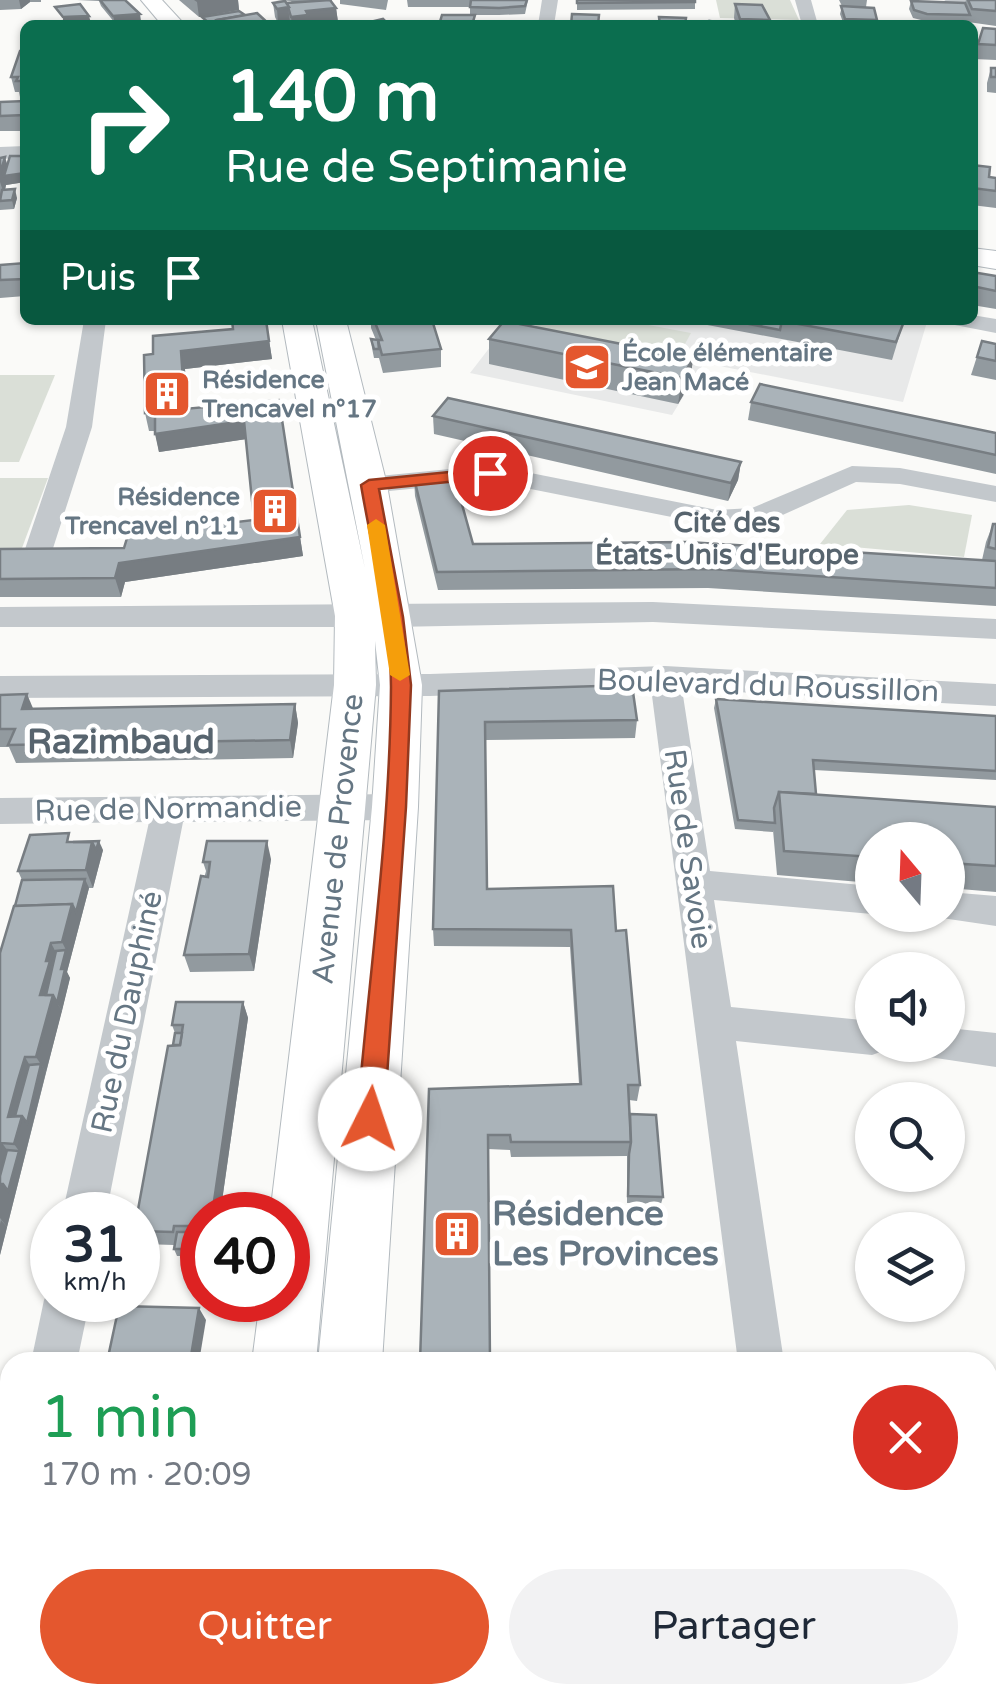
<!DOCTYPE html>
<html lang="fr">
<meta charset="utf-8">
<style>
body{margin:0;font-family:"Varela Round",sans-serif;background:#f2f2f3;color:#1f2937;height:100vh;display:flex;flex-direction:column;font-size:38px;white-space:nowrap}
*{box-sizing:border-box;margin:0}
p{font-size:32px;color:#747a83}
.icon{flex:none;width:55px;height:55px;fill:none;stroke:currentColor;stroke-width:2;stroke-linecap:round;stroke-linejoin:round}
.map{position:relative;flex:1;overflow:hidden}
.sheet{position:absolute;left:0px;top:1352px;width:998px;height:352px;display:flex;flex-direction:column;background:#fff;border-radius:30px 30px 0 0;box-shadow:0 2px 8px #0004}
.sheet>*{flex:none}
.banner{position:absolute;left:20px;top:20px;width:958px;height:305px;border-radius:15px;box-shadow:0 2px 8px #0004;background:#0b6e4f;color:#fff;overflow:hidden}
.needle{width:65px;rotate:341deg}
.tools{position:absolute;left:855px;top:822px;display:grid;gap:20px}
.tools a{display:grid;place-items:center;width:110px;height:110px;border-radius:50%;background:#fff;box-shadow:0 2px 8px #0004;font-size:50px}
.speed{position:absolute;left:30px;top:1192px;display:flex;gap:20px;font-size:50px;font-weight:700;text-align:center}
.speed>*{display:grid;place-content:center;width:130px;height:130px;border-radius:50%;background:#fff;box-shadow:0 2px 8px #0004;line-height:1}
.speed small{font-size:25px;font-weight:400}
.speed .limit{border:15px solid #d22;background:#fff;color:#111}
.pin{position:absolute;display:grid;place-items:center;width:85px;height:85px;color:#fff;margin:-42px;border:5px solid #fff;border-radius:50%;box-shadow:0 2px 10px #0007}
.me{position:absolute;width:110px;margin:-55px;rotate:4deg;stroke-linejoin:round;filter:drop-shadow(0 0 8px #0008)}
.turn{display:flex;align-items:center;gap:35px;height:210px;padding:0 40px;font-size:45px}
.turn .icon{width:130px;height:130px;stroke-width:2.5}
.turn b{display:block;font-size:70px;line-height:85px}
.then{display:flex;align-items:center;height:95px;padding:0 40px;background:#0003;gap:20px;font-size:38px}
.round{display:grid;place-items:center;flex:none;width:105px;height:105px;border-radius:52px;background:#f2f2f3}
.headline{display:flex;align-items:center;justify-content:space-between;height:170px;padding:0 40px}
h1{font-size:60px;font-weight:600;line-height:75px;color:#1e9e55}
.cta{display:flex;gap:20px;margin-top:auto;padding:20px 40px}
.cta a{flex:1;height:115px;border-radius:60px;background:#e4572e;color:#fff;font-size:40px;font-weight:600;line-height:115px;text-align:center}
.cta a+a{background:#f2f2f3;color:#1f2937}
.map>svg:first-child{display:block}
.built{fill:#e8e9e9}
.green{fill:#dadfd7}
.lines{fill:none;stroke-linecap:round;stroke-linejoin:round}
.secondary-casing{stroke:#b3babf;stroke-width:2}
.street{fill:#c3c8cc;fill-rule:evenodd}
.secondary{fill:#fff;fill-rule:evenodd}
.wall{fill:#929a9f}
.shaded-wall{fill:#777d82}
.building{fill:#aab3b9;stroke:#777d82;stroke-width:2.5}
.route{fill:#e4572e;stroke:#94391e;stroke-width:2.5}
.slow{fill:#f59e0b}
.labels{text-anchor:middle;dominant-baseline:central;stroke-width:10;stroke-linejoin:round;paint-order:stroke}
.far-poi-label{font-size:25px;font-weight:bold;fill:#657683;stroke:#fff;text-anchor:start}
.far-neighbourhood-label{font-size:28px;font-weight:bold;fill:#57646e;stroke:#fff}
.street-label{font-size:30px;fill:#657683;stroke:#fff}
.quarter-label{font-size:35px;font-weight:bold;fill:#57646e;stroke:#fff}
.near-poi-label{font-size:35px;font-weight:bold;fill:#657683;stroke:#fff;text-anchor:start}
</style>
<div class="map">
<svg width="996" height="1703" viewBox="0 0 996 1703">
<rect width="100%" height="100%" fill="#fafaf8"/>
<path class="built" d="M 511,320 L 918,320 L 927,322 L 903,402 L 704,363 L 672,415 L 470,373 Z"/>
<g class="green">
<path d="M 716,0 L 790,0 L 799,20 L 720,18 Z"/>
<path d="M 540,320 L 622,320 L 691,333 L 670,371 L 523,342 Z"/>
<path d="M 0,375 L 55,375 L 19,462 L 0,462 Z"/>
<path d="M 0,478 L 48,478 L 22,548 L 0,548 Z"/>
<path d="M 909,505 L 972,515 L 964,557 L 820,544 L 847,510 Z"/>
</g>
<g class="lines">
<g class="secondary-casing">
<g id="secondary">
<path d="M 141,0 L 162,0 L 185,25 L 162,25 Z"/>
<path d="M 972,248 L 996,251 L 996,269 L 972,265 Z"/>
<path d="M 282,320 L 312,320 L 365,569 L 316,320 L 346,320 L 387,485 L 422,685 L 418,807 L 382,1362 L 318,1362 L 372,807 L 380,685 L 375,641 L 376,685 L 316,1362 L 252,1362 L 260,1300 L 288,1300 L 288,1215 L 270,1215 L 334,685 L 335,616 Z"/>
<path d="M 192,1695 L 266,1695 L 264,1703 L 190,1703 Z"/>
<path d="M 274,1695 L 348,1695 L 347,1703 L 273,1703 Z"/>
</g>
</g>
<g class="street">
<path d="M 542,0 L 558,0 L 554,25 L 538,25 Z"/>
<path d="M 795,0 L 811,0 L 818,25 L 802,25 Z"/>
<path d="M 944,0 L 996,0 L 996,8 L 952,5 Z"/>
<path d="M 709,19 L 715,21 L 717,25 L 701,25 Z"/>
<path d="M 25,146 L 25,158 L 0,159 L 0,147 Z"/>
<path d="M 972,315 L 996,319 L 996,333 L 955,325 L 952,320 L 972,320 Z"/>
<path d="M 84,320 L 106,320 L 92,427 L 47,567 L 43,573 L 23,573 L 19,567 L 66,427 Z"/>
<path d="M 490,465 L 717,510 L 752,508 L 852,466 L 900,468 L 996,486 L 996,502 L 900,484 L 856,482 L 767,522 L 717,526 L 490,481 L 369,493 L 356,485 L 369,477 Z"/>
<path d="M 653,602 L 996,619 L 996,639 L 653,622 L 393,627 L 0,627 L 0,607 Z"/>
<path d="M 665,666 L 996,684 L 996,706 L 682,689 L 710,871 L 872,886 L 872,914 L 714,900 L 731,1007 L 872,1021 L 872,1045 L 888,1045 L 886,1050 L 872,1055 L 736,1041 L 784,1362 L 738,1362 L 651,688 L 430,696 L 0,698 L 0,676 L 430,674 Z"/>
<path d="M 395,794 L 407,798 L 412,807 L 407,816 L 395,820 L 183,822 L 106,1215 L 62,1215 L 149,822 L 0,824 L 0,798 Z"/>
<path d="M 948,892 L 996,896 L 996,926 L 935,917 L 948,915 Z"/>
<path d="M 948,1028 L 996,1033 L 996,1067 L 929,1057 L 923,1045 L 948,1045 Z"/>
<path d="M 52,1283 L 52,1300 L 90,1300 L 77,1362 L 31,1362 L 44,1300 Z"/>
<path d="M 988,1440 L 996,1441 L 996,1491 L 988,1489 Z"/>
<path d="M 0,1491 L 10,1492 L 10,1542 L 0,1541 Z"/>
<path d="M 988,1639 L 996,1641 L 996,1695 L 988,1693 Z"/>
</g>
<use href="#secondary" class="secondary"/>
</g>
<g class="wall">
<path d="M 0,0 L 41,0 L 41,2 L 30,2 L 21,9 L 0,10 Z"/>
<path d="M 77,0 L 125,0 L 141,21 L 115,23 L 101,6 L 99,1 Z"/>
<path d="M 179,0 L 238,0 L 239,10 L 199,17 Z"/>
<path d="M 275,0 L 332,0 L 332,2 L 336,8 L 338,22 L 313,25 L 291,25 L 290,22 L 278,23 L 275,17 L 273,3 L 288,5 L 292,3 L 291,1 Z"/>
<path d="M 340,0 L 388,0 L 386,10 L 340,4 Z"/>
<path d="M 407,0 L 528,0 L 525,14 L 499,15 L 470,15 L 470,7 L 408,7 Z"/>
<path d="M 577,0 L 695,2 L 695,9 L 577,10 Z"/>
<path d="M 839,0 L 867,0 L 866,7 L 877,20 L 876,25 L 844,25 L 840,14 L 842,6 Z"/>
<path d="M 966,0 L 996,0 L 996,26 L 968,22 L 925,21 L 913,18 L 909,9 L 911,1 L 965,3 Z"/>
<path d="M 735,4 L 770,20 L 769,25 L 736,25 L 734,18 Z"/>
<path d="M 983,28 L 996,29 L 996,60 L 974,59 Z"/>
<path d="M 25,51 L 25,96 L 20,97 L 19,92 L 15,92 L 11,77 Z"/>
<path d="M 991,68 L 996,68 L 996,93 L 987,92 L 987,83 Z"/>
<path d="M 25,101 L 25,131 L 0,131 L 0,102 Z"/>
<path d="M 25,156 L 25,182 L 6,185 L 5,190 L 17,198 L 14,209 L 0,210 L 0,158 L 7,166 Z"/>
<path d="M 972,165 L 989,177 L 996,178 L 996,208 L 972,205 Z"/>
<path d="M 25,263 L 25,296 L 0,298 L 0,265 Z"/>
<path d="M 972,272 L 996,276 L 996,309 L 972,305 Z"/>
<path d="M 266,320 L 272,359 L 185,369 L 187,409 L 279,400 L 303,556 L 125,582 L 121,597 L 0,597 L 0,549 L 124,548 L 254,520 L 246,439 L 159,452 L 155,431 L 149,431 L 145,413 L 153,354 L 233,329 Z"/>
<path d="M 371,320 L 441,349 L 441,367 L 383,373 L 379,358 L 374,358 L 372,348 L 371,339 L 376,340 L 371,328 Z"/>
<path d="M 681,320 L 880,320 L 903,324 L 892,360 Z"/>
<path d="M 489,339 L 693,358 L 690,384 L 678,404 L 489,364 Z"/>
<path d="M 982,341 L 996,344 L 996,380 L 971,375 Z"/>
<path d="M 751,402 L 996,433 L 996,474 L 748,420 Z"/>
<path d="M 433,416 L 741,462 L 738,480 L 728,501 L 434,434 Z"/>
<path d="M 414,478 L 473,544 L 982,560 L 986,542 L 993,524 L 996,524 L 996,606 L 708,588 L 438,590 L 415,496 Z"/>
<path d="M 439,691 L 637,720 L 635,738 L 485,740 L 487,889 L 616,931 L 640,1085 L 637,1101 L 629,1100 L 630,1114 L 663,1197 L 661,1204 L 627,1203 L 627,1156 L 511,1157 L 510,1150 L 488,1149 L 429,1089 L 579,1084 L 570,947 L 434,946 L 433,929 Z"/>
<path d="M 0,695 L 33,709 L 295,704 L 298,723 L 293,758 L 16,763 L 9,747 L 0,747 Z"/>
<path d="M 716,699 L 996,716 L 996,780 L 814,770 L 816,794 L 996,807 L 996,892 L 948,888 L 948,840 L 872,840 L 872,883 L 777,875 L 773,830 L 773,832 L 735,829 L 714,708 Z"/>
<path d="M 73,842 L 103,850 L 93,888 L 89,888 L 67,972 L 70,978 L 0,1255 L 0,953 L 22,880 L 18,871 Z"/>
<path d="M 271,859 L 254,971 L 190,972 L 184,955 L 206,871 L 203,862 Z"/>
<path d="M 243,1002 L 248,1018 L 220,1215 L 202,1215 L 202,1256 L 177,1256 L 174,1249 L 174,1245 L 142,1244 L 138,1237 L 138,1215 L 173,1045 L 175,1033 L 172,1025 Z"/>
<path d="M 988,1506 L 996,1508 L 996,1605 L 988,1604 Z"/>
</g>
<g class="shaded-wall">
<path d="M 19,0 L 30,0 L 30,2 L 21,9 Z"/>
<path d="M 194,0 L 238,0 L 239,10 L 199,17 L 197,2 Z"/>
<path d="M 288,7 L 290,22 L 278,23 L 277,9 Z"/>
<path d="M 336,8 L 338,22 L 313,25 L 292,25 L 291,17 L 306,11 Z"/>
<path d="M 140,14 L 141,21 L 115,23 L 113,16 Z"/>
<path d="M 89,16 L 91,23 L 63,25 L 63,17 Z"/>
<path d="M 5,157 L 10,173 L 25,173 L 25,182 L 6,185 L 4,194 L 0,182 L 0,174 Z"/>
<path d="M 15,189 L 17,198 L 14,209 L 12,200 Z"/>
<path d="M 266,320 L 272,359 L 185,369 L 189,427 L 185,409 L 181,351 Z"/>
<path d="M 693,358 L 690,384 L 678,404 L 682,378 Z"/>
<path d="M 244,421 L 247,439 L 159,452 L 155,434 Z"/>
<path d="M 741,462 L 738,480 L 728,501 L 731,483 Z"/>
<path d="M 300,537 L 303,556 L 125,582 L 121,597 L 115,578 L 119,563 Z"/>
<path d="M 27,694 L 35,713 L 22,709 Z"/>
<path d="M 295,704 L 298,723 L 293,758 L 290,740 Z"/>
<path d="M 99,841 L 103,850 L 93,888 L 86,870 L 92,842 Z"/>
<path d="M 267,841 L 271,859 L 254,971 L 249,954 Z"/>
<path d="M 85,879 L 89,888 L 67,972 L 70,978 L 62,1011 L 57,1003 L 61,969 L 66,950 L 62,942 L 72,904 Z"/>
<path d="M 51,943 L 60,960 L 53,996 L 62,1011 L 46,1072 L 36,1057 L 40,995 L 46,961 Z"/>
<path d="M 243,1002 L 248,1018 L 220,1215 L 212,1215 Z"/>
<path d="M 25,1057 L 34,1073 L 41,1064 L 46,1072 L 7,1227 L 0,1218 L 0,1151 L 2,1143 L 13,1158 L 19,1151 L 14,1144 L 8,1117 Z"/>
<path d="M 1,1220 L 7,1227 L 0,1255 L 0,1224 Z"/>
<path d="M 199,1308 L 206,1320 L 199,1362 L 190,1362 Z"/>
<path d="M 127,1695 L 139,1695 L 136,1703 L 125,1703 Z"/>
</g>
<g class="building">
<path d="M 100,0 L 125,0 L 140,14 L 113,16 Z"/>
<path d="M 330,0 L 336,8 L 306,11 L 308,15 L 291,17 L 287,3 Z"/>
<path d="M 471,0 L 527,0 L 525,6 L 499,8 L 470,7 Z"/>
<path d="M 577,0 L 695,0 L 695,2 L 577,3 Z"/>
<path d="M 968,0 L 996,0 L 996,11 L 972,9 Z"/>
<path d="M 285,1 L 289,7 L 277,9 L 273,3 Z"/>
<path d="M 911,1 L 965,3 L 970,15 L 927,14 L 914,10 Z"/>
<path d="M 80,4 L 89,16 L 63,17 L 55,7 Z"/>
<path d="M 735,4 L 762,5 L 770,20 L 740,19 Z"/>
<path d="M 841,6 L 874,8 L 877,20 L 845,19 Z"/>
<path d="M 239,11 L 245,15 L 217,20 L 218,25 L 211,25 L 202,17 Z"/>
<path d="M 257,13 L 269,24 L 223,25 L 217,20 Z"/>
<path d="M 572,14 L 599,15 L 598,25 L 571,25 Z"/>
<path d="M 442,15 L 475,15 L 472,25 L 439,25 Z"/>
<path d="M 659,17 L 686,18 L 685,25 L 660,25 Z"/>
<path d="M 383,19 L 389,25 L 346,25 L 343,22 L 366,23 Z"/>
<path d="M 64,21 L 63,25 L 48,25 L 49,22 Z"/>
<path d="M 983,28 L 996,29 L 996,45 L 978,44 Z"/>
<path d="M 20,51 L 25,51 L 25,81 L 16,81 L 18,77 L 11,77 Z"/>
<rect x="991" y="68" width="5" height="9"/>
<path d="M 25,101 L 25,115 L 0,116 L 0,102 Z"/>
<path d="M 10,156 L 25,156 L 25,173 L 4,176 Z"/>
<path d="M 5,157 L 0,174 L 0,158 Z"/>
<path d="M 972,165 L 990,167 L 989,177 L 996,178 L 996,191 L 972,188 Z"/>
<path d="M 15,189 L 12,200 L 0,201 L 2,190 Z"/>
<path d="M 25,263 L 25,279 L 0,280 L 0,265 Z"/>
<path d="M 972,272 L 996,276 L 996,291 L 972,286 Z"/>
<path d="M 232,320 L 266,320 L 269,341 L 181,351 L 185,409 L 279,400 L 300,537 L 119,563 L 115,578 L 0,579 L 0,549 L 124,548 L 128,535 L 254,520 L 244,421 L 155,434 L 155,412 L 145,413 L 144,355 L 153,354 L 153,336 L 233,329 Z"/>
<path d="M 374,320 L 432,320 L 441,349 L 382,355 L 378,340 L 382,340 Z"/>
<path d="M 729,320 L 782,320 L 780,330 Z"/>
<path d="M 782,320 L 880,320 L 903,324 L 896,342 L 782,321 Z"/>
<path d="M 504,321 L 693,358 L 682,378 L 489,339 Z"/>
<path d="M 371,339 L 378,340 L 379,349 L 374,349 Z"/>
<path d="M 982,341 L 996,344 L 996,361 L 977,357 Z"/>
<path d="M 760,384 L 996,433 L 996,455 L 751,402 Z"/>
<path d="M 448,398 L 741,462 L 731,483 L 433,416 Z"/>
<path d="M 453,472 L 473,544 L 687,542 L 996,561 L 996,588 L 711,569 L 437,572 L 414,478 Z"/>
<path d="M 993,524 L 996,524 L 996,549 L 988,547 Z"/>
<path d="M 632,685 L 637,720 L 485,722 L 487,889 L 613,886 L 616,931 L 626,930 L 640,1085 L 628,1085 L 631,1142 L 511,1142 L 510,1135 L 488,1135 L 490,1362 L 420,1362 L 429,1089 L 581,1084 L 571,930 L 433,929 L 439,691 Z"/>
<path d="M 27,694 L 22,709 L 295,704 L 290,740 L 8,745 L 15,729 L 0,729 L 0,695 Z"/>
<path d="M 716,699 L 996,716 L 996,771 L 813,760 L 816,794 L 779,792 L 774,808 L 775,823 L 738,820 Z"/>
<path d="M 779,792 L 996,807 L 996,866 L 948,863 L 948,840 L 872,840 L 872,857 L 784,851 Z"/>
<path d="M 69,833 L 67,842 L 92,842 L 86,870 L 18,871 L 30,835 Z"/>
<path d="M 99,841 L 96,850 L 92,842 L 73,842 Z"/>
<path d="M 207,841 L 267,841 L 249,954 L 184,955 L 201,876 L 208,877 L 210,862 L 203,862 Z"/>
<path d="M 85,879 L 76,912 L 72,904 L 15,906 L 22,880 Z"/>
<path d="M 72,904 L 62,942 L 51,943 L 46,961 L 50,961 L 40,995 L 53,995 L 36,1057 L 25,1057 L 18,1080 L 8,1117 L 22,1116 L 14,1144 L 2,1143 L 0,1151 L 0,953 L 14,906 Z"/>
<path d="M 66,950 L 61,969 L 65,969 L 57,1003 L 53,995 L 46,995 L 56,951 Z"/>
<path d="M 176,1002 L 243,1002 L 212,1215 L 202,1215 L 202,1226 L 174,1226 L 173,1232 L 138,1231 L 137,1215 L 168,1046 L 180,1045 L 183,1025 L 172,1025 Z"/>
<path d="M 175,1033 L 182,1033 L 180,1045 L 173,1045 Z"/>
<path d="M 41,1064 L 27,1123 L 22,1116 L 15,1116 L 29,1065 Z"/>
<path d="M 630,1114 L 656,1115 L 663,1197 L 628,1196 L 629,1154 L 631,1142 Z"/>
<path d="M 7,1150 L 19,1151 L 8,1191 L 3,1184 L 0,1184 L 0,1176 Z"/>
<path d="M 177,1232 L 202,1232 L 202,1249 L 174,1249 Z"/>
<path d="M 119,1306 L 199,1308 L 190,1362 L 107,1362 Z"/>
<path d="M 988,1506 L 996,1508 L 996,1594 L 988,1593 Z"/>
<path d="M 26,1695 L 127,1695 L 125,1703 L 24,1703 Z"/>
<rect x="486" y="1695" width="218" height="8"/>
</g>
<path class="route" d="M 490,468 L 496,470 L 496,477 L 379,489 L 403,617 L 411,685 L 406,807 L 384,1119 L 380,1128 L 370,1131 L 361,1128 L 357,1119 C 369,976 390,831 391,687 C 391,620 372,551 361,485 L 369,480 Z"/>
<path class="slow" d="M 376,519 L 385,525 L 410,675 L 400,681 L 390,675 L 367,525 Z"/>
<defs>
<g id="school-square" transform="scale(2.5)"><rect x="-9" y="-9" width="18" height="18" rx="4" fill="#e4572e" stroke="#fff"/><path d="M0-5L7-2L0 1L-7-2ZM-4 1L0 2.5L4 1V4Q0 6-4 4Z" fill="#fff"/></g>
<g id="building-square" transform="scale(2.5)"><rect x="-9" y="-9" width="18" height="18" rx="4" fill="#e4572e" stroke="#fff"/><path d="M-4-6H4V6H1V3H-1V6H-4ZM-2.5-4.3h1.7v1.8h-1.7ZM.8-4.3h1.7v1.8H.8ZM-2.5-1h1.7V.8h-1.7ZM.8-1h1.7V.8H.8Z" fill="#fff"/></g>
</defs>
<g fill-rule="evenodd">
<use href="#school-square" x="587" y="367"/>
<use href="#building-square" x="167" y="394"/>
<use href="#building-square" x="275" y="511"/>
<use href="#building-square" x="457" y="1234"/>
</g>
<g class="labels">
<g class="far-poi-label">
<text x="622" y="353">École élémentaire<tspan x="622" dy="29">Jean Macé</tspan></text>
<text x="202" y="380">Résidence<tspan x="202" dy="29">Trencavel n°17</tspan></text>
<text x="240" y="497" text-anchor="end">Résidence<tspan x="240" dy="29">Trencavel n°11</tspan></text>
</g>
<g class="far-neighbourhood-label">
<text x="727" y="523">Cité des<tspan x="727" dy="32">États-Unis d'Europe</tspan></text>
</g>
<g class="street-label">
<text transform="translate(768 686) rotate(2)">Boulevard du Roussillon</text>
<text transform="translate(168 809) rotate(-1)">Rue de Normandie</text>
<text transform="translate(338 839) rotate(-84)">Avenue de Provence</text>
<text transform="translate(688 849) rotate(82)">Rue de Savoie</text>
<text transform="translate(127 1012) rotate(-78)">Rue du Dauphiné</text>
</g>
<g class="quarter-label">
<text x="121" y="742">Razimbaud</text>
</g>
<g class="near-poi-label">
<text x="492" y="1214">Résidence<tspan x="492" dy="40">Les Provinces</tspan></text>
</g>
</g>
</svg>
<div class="tools">
<a><svg class="needle" viewBox="-14 -14 28 28"><path d="M0-13l5 13h-10z" fill="#e53935"/><path d="M0 13l5-13h-10z" fill="#747a83"/></svg></a>
<a><svg class="icon" aria-label="sound" viewBox="0 0 24 24"><path d="M4 9h4l5-4v14l-5-4H4zM17 9q2 3 0 6"/></svg></a>
<a><svg class="icon" aria-label="search" viewBox="0 0 24 24"><circle cx="10" cy="10" r="6"/><path d="M15 15l6 6"/></svg></a>
<a><svg class="icon" aria-label="layers" viewBox="0 0 24 24"><path d="M12 4l9 5-9 5-9-5zM3 14l9 5 9-5"/></svg></a>
</div>
<div class="speed"><div>31<small>km/h</small></div><div class="limit">40</div></div>
<div class="pin" style="left:490px;top:473px;background:#d93025"><svg class="icon" aria-label="arrive" viewBox="0 0 24 24"><path d="M6 21V4h12l-3 4 3 4H6"/></svg></div>
<svg class="me" style="left:370px;top:1119px" viewBox="-20 -20 40 40"><circle r="19" fill="#fff"/><path d="M0-13L10 11 0 6-10 11z" fill="#e4572e"/></svg>
<div class="banner">
<div class="turn"><svg class="icon" aria-label="right" viewBox="0 0 24 24"><path d="M7 20v-9h11M14 6l5 5-5 5"/></svg><div><b>140 m</b>Rue de Septimanie</div></div>
<div class="then">Puis<svg class="icon" aria-label="arrive" viewBox="0 0 24 24"><path d="M6 21V4h12l-3 4 3 4H6"/></svg></div>
</div>
<section class="sheet">
<div class="headline"><div><h1>1 min</h1><p>170 m · 20:09</p></div><a class="round" style="background:#d93025;color:#fff"><svg class="icon" aria-label="close" viewBox="0 0 24 24"><path d="M6 6l12 12M18 6L6 18"/></svg></a></div>
<div class="cta"><a>Quitter</a><a>Partager</a></div>
</section>
</div>
